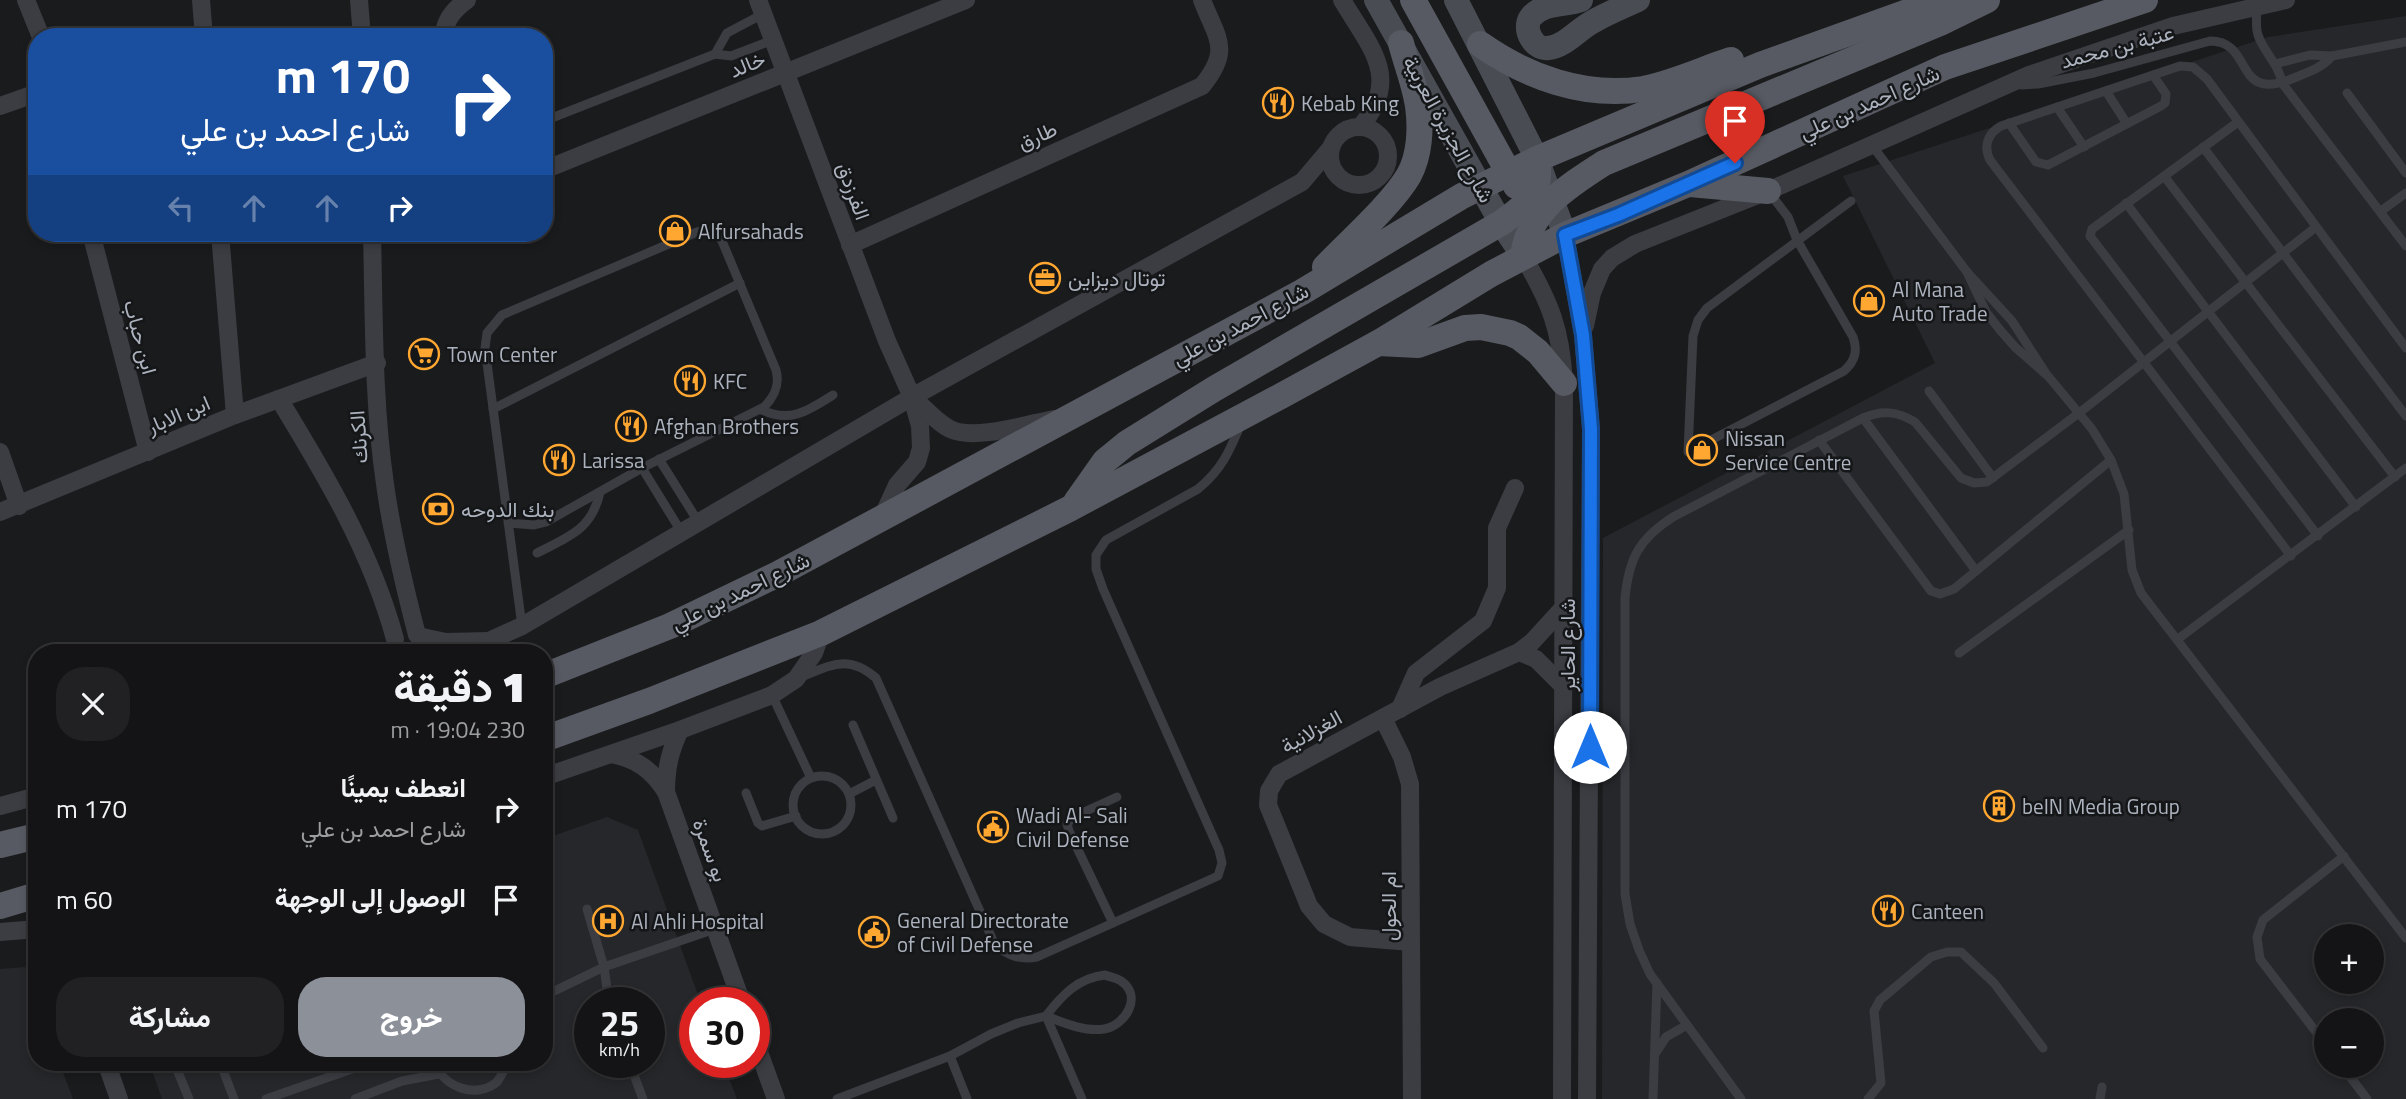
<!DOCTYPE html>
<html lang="ar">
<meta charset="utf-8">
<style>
body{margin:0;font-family:"Titillium Web",Vazirmatn,sans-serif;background:#212123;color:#f1f3f6;direction:rtl;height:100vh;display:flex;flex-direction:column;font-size:26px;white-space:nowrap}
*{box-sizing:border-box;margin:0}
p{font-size:23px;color:#9d9ea1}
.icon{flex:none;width:38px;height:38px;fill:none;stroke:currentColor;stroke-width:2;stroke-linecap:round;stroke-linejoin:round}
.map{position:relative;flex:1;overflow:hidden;direction:ltr}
.details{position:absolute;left:28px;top:644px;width:525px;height:427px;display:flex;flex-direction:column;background:#141416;border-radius:28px;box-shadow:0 4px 10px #0003,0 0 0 2px #333335;direction:rtl}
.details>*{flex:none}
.guide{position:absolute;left:28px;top:28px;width:525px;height:214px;border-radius:28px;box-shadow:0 4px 10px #0003,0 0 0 2px #333335;direction:rtl;background:#1a4fa0;color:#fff;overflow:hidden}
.controls{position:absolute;left:2314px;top:924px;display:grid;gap:14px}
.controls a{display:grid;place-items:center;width:70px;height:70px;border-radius:50%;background:#141416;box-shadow:0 4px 10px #0003,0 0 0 2px #333335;font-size:35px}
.speed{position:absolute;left:574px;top:987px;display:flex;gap:14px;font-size:35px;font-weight:700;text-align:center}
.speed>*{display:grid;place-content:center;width:91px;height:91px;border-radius:50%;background:#141416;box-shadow:0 4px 10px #0003,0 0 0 2px #333335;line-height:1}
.speed small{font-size:18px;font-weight:400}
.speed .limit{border:10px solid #d22;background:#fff;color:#111}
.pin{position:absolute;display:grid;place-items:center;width:60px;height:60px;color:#fff;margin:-72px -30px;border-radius:50% 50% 50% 0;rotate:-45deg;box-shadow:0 0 7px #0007}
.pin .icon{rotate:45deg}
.me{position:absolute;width:77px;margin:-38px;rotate:0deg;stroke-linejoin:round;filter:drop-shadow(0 0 5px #0008)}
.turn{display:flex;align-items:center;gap:24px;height:147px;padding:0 28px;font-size:32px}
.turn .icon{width:91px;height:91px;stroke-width:2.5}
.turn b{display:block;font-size:49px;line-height:60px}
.lanes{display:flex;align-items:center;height:66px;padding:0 28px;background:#0003;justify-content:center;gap:35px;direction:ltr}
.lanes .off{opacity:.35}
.round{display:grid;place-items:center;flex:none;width:74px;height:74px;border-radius:28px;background:#212123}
.headline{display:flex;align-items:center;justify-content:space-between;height:119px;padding:0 28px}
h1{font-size:42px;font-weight:800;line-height:52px}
.cta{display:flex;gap:14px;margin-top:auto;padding:14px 28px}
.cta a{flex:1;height:80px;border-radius:28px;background:#8c9099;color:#fff;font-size:28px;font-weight:800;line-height:80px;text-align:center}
.cta a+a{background:#212123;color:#f1f3f6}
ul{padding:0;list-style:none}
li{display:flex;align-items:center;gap:21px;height:91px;padding:0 28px}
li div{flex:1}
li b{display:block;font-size:26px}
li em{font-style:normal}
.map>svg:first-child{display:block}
.built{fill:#26272a;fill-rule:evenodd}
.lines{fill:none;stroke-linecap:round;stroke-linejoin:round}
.lane{stroke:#3b3d43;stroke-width:9}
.street{stroke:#3b3d43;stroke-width:18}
.secondary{stroke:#494c53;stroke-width:24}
.primary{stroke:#575a62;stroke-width:26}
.route-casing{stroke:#114b97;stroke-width:18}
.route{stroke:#1a73e8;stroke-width:12}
.labels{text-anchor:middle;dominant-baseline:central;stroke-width:5;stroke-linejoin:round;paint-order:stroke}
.street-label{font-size:21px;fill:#acb3be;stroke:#151618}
.poi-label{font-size:21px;fill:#acb3be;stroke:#151618;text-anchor:start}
</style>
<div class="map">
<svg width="2406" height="1099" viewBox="0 0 2406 1099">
<rect width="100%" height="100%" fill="#1a1b1d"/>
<g class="built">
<path d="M 2406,16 L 2406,1099 L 1602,1099 L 1603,538 L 1935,363 L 1843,176 L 2268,37 ZM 2326,936 L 2371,936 L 2371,982 L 2326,982 ZM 2326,1020 L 2371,1020 L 2371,1066 L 2326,1066 Z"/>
<path d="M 607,817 L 638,830 L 701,1003 L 695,1003 L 695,1062 L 723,1062 L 737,1099 L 162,1099 L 149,1062 L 544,1062 L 544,839 ZM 590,1003 L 649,1003 L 649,1062 L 590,1062 Z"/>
<path d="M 25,967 L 37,999 L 37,1062 L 59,1062 L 73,1099 L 0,1099 L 0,969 Z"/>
</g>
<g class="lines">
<g class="lane">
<path d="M 2257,6 C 2257,16 2255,26 2258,35 C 2264,53 2279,64 2282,83 L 2406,246"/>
<path d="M 715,54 L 727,33 L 763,14"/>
<path d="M 2275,64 L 2310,55 L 2332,56 L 2406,42"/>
<path d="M 2021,85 L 2038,84 L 2094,73 L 2210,41 C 2255,41 2232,104 2294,78 C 2308,72 2322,68 2332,56"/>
<path d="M 2106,91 L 2127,124"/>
<path d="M 2347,93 L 2406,173"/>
<path d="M 2057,107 L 2084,147"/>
<path d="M 544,121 L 715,54 L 731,56 L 773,40"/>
<path d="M 2238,122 L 2092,229 L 2090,236 L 2318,536"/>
<path d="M 2009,123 L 2036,162 L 2048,165 L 2161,106 L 2165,103 L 2166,94 L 2153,75"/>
<path d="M 1871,144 L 1967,272 L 2012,321 L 2045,372"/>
<path d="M 2203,147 L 2406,416"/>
<path d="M 2164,176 L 2395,477"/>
<path d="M 1769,192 L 1788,217 L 1797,240 L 1853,337 C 1858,351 1855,361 1844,371 L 1688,452 L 1693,336 L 1698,320 L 1707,308 L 1851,201"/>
<path d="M 2126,203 L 2356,507"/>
<path d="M 2381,211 L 2406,193"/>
<path d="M 1967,272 L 1986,312 L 2000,330 L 2015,347 L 2048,376 L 2092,429 L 2111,460 L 2124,494 L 2132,570 L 2141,593 L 2406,938"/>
<path d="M 1929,391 L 1993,478"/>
<path d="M 493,409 L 740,283"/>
<path d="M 760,409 C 789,424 808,411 833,395"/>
<path d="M 1863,418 L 1976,571"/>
<path d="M 1819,440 L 1931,591 L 1940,594 L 1954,589 L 2111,460"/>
<path d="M 659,459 L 699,523"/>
<path d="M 642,468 L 682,533"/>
<path d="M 508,523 L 534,525 L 546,522 L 642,468 L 764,407 C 775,396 780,385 776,370 L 722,241 L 715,232 L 703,230 L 697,232 L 502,315 L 487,333 L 485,348 L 522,626"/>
<path d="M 537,553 C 568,537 592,530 600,492"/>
<path d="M 2291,556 L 1990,160 C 1983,146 1988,133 2001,126 L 2180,66 L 2193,67 L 2207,79 L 2406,348"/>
<path d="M 2178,639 L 2406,468"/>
<path d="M 1959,653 L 2129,530"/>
<path d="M 801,677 C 832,665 848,654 876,678 L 995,945 C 1009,956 1019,960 1037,957 L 1218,876 L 1222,863 L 1219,850 L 1103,589 L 1096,569 L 1096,555 L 1106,540 L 1198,489 C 1222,469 1229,452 1241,424"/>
<path d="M 772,695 L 811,778"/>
<path d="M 853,725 L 893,818"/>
<circle cx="822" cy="805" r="29"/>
<path d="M 746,793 L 758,823 L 762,826 L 796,816"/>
<path d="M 849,794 L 876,780"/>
<path d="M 587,909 L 604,967 L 715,929"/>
<path d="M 1113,923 L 1069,831 L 1067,824 L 1073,817 L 1117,797"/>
<path d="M 1105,975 C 1110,977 1117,978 1121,981 C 1143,996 1126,1025 1104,1029 C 1085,1032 1064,1023 1046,1016 C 1062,995 1078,978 1105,975 Z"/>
<path d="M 544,996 L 604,967 L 609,1003"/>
<path d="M 2326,1045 L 2260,959 L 2257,937 L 2263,920 L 2344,856"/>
<path d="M 1655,1054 L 1666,1037 L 1687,1025"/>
<path d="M 950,1056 L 967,1099"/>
<path d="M 174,1062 L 189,1099"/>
<path d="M 220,1062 L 234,1099"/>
<path d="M 434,1062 C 444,1088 476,1099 497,1082 C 501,1076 505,1071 505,1062"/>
<path d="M 629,1062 L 643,1099"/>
<path d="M 2342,1066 L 2367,1099"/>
<path d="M 266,1099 L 372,1062"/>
<path d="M 355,1099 L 402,1081 L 439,1074"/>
<path d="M 837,1099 L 950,1056 L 991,1034 L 1018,1023 L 1046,1016 L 1082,1099"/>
<path d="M 1653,1099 L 1657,983"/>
<path d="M 1741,1099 L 1650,974 L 1639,950 L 1630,924 L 1625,894 L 1625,598 C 1629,558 1639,539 1673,517 L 1863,418 C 1882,410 1897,411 1915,422 L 1961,478 L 1974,483 L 1987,482 L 2079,413 L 2316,227"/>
<path d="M 1868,1099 L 1881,1083 L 1874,1011 L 1880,1000 L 1931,957 L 1947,952 L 1961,952 L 1994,983 L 2043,1048"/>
<path d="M 2100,1099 L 2102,1087"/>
</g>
<g class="street">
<path d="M 26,0 L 41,37"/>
<path d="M 201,0 L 204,37"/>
<path d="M 359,0 L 362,37"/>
<path d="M 758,0 L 887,341 L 912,397 L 920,426 L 921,448 L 917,462 L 897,485 L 881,520"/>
<path d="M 1342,0 C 1369,46 1403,78 1360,127"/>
<path d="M 444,37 C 444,20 454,9 467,0"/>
<path d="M 0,106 L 37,93"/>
<circle cx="1359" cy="156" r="29"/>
<path d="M 544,170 L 966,0"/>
<path d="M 91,233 L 148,452"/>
<path d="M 220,233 L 235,415"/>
<path d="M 372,233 C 374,315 373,402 385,484 C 392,535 404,585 417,635"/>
<path d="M 1565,235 L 1583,335 L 1591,429 L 1587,1099"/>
<path d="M 850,245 L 1202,86 C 1232,49 1217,39 1202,0"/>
<path d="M 1523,256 C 1550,302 1561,329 1564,383 L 1562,1099"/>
<path d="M 1585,326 L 1592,293 L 1602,269 L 1612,258 L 1635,244 L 1768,191 L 2029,75 L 2173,26 L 2286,0"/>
<path d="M 912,397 C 924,407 936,422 950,429 C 974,441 1027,424 1054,419"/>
<path d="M 279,399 C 326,476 371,551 395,639"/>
<path d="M 0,452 L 19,506"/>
<path d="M 0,512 L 235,415 L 377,363"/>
<path d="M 422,637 L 446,642 L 489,641"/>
<path d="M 1519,652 L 1536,659 L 1564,687"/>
<path d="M 473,653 L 489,641 L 522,626 L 912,397 L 1302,182 L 1330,149"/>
<path d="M 1400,709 L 1416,673 L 1483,621 L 1497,588 L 1497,528 L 1515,488"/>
<path d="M 1383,718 L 1402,757 L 1410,784 L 1412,1099"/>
<path d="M 611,754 C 637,759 652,770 666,792 L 742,1003"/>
<path d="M 544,777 L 680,730 L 772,695 L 796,679 L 814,653 L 821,633"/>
<path d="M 666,792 C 666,768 670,751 680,730"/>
<path d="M 0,806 L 37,796"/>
<path d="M 0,932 L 37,929"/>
<path d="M 1411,942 L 1350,937 L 1324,924 L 1309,906 L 1268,805 L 1269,791 L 1279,774 L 1440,687 L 1519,652 L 1532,642 L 1564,607"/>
<path d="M 754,1038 L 776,1099"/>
<path d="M 106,1062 L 119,1099"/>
</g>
<g class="secondary">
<path d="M 1376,0 L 1501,223 L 1523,256"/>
<path d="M 1456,0 L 1537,159 L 1565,235"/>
<path d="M 1581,0 C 1565,6 1543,2 1531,17 C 1522,29 1534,50 1548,48 C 1566,46 1578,29 1594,21 C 1608,13 1623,7 1638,0"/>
</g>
<g class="primary">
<path d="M 1413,0 L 1516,186"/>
<path d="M 1480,44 C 1527,77 1584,98 1643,89 C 1671,84 1703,69 1731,60"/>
<path d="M 1690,184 L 1768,191"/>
<path d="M 1523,256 C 1528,211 1568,186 1604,163 L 1940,23 L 1987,0"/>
<path d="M 1325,267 C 1349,242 1393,203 1409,175 C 1420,155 1421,128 1418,106 C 1415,85 1406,63 1401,43"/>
<path d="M 1378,343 L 1418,345 L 1465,328 L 1481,327 L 1510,333 L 1519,337 L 1538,352 L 1564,383"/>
<path d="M 1076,502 L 1105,461 L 1127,443 L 1214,389 L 1501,223 C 1527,204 1543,195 1537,159"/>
<path d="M 544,676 L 670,626 L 778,574 L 1302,292 L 1462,196 L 1537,159 L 1760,65 L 1913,10 L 1947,0"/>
<path d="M 544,739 L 649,701 L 821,633 L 1071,508 L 1281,396 L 1378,343 L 1491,274 L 1565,235 L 1688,184 L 1945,67 L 2145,0"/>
<path d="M 0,845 L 37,836"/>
<path d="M 0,906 L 37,895"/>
</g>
</g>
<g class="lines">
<g class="route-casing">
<path id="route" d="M 1590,747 L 1591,429 L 1583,335 L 1565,235 L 1618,215 L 1735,163"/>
</g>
<use href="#route" class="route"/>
</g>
<defs>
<g id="restaurant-ring" transform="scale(1.575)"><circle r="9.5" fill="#151618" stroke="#ffa731" stroke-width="1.5"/><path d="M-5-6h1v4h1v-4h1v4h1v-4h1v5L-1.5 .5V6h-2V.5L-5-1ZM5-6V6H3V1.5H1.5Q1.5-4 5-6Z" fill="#ffa731"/></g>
<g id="shop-ring" transform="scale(1.575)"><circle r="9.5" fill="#151618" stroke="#ffa731" stroke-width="1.5"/><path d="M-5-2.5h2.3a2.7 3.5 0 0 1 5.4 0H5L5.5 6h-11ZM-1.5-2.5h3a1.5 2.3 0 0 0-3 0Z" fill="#ffa731"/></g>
<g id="office-ring" transform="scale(1.575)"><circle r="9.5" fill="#151618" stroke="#ffa731" stroke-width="1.5"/><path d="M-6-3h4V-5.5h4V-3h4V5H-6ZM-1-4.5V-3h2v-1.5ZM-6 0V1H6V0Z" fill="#ffa731"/></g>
<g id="supermarket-ring" transform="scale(1.575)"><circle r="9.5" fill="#151618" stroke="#ffa731" stroke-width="1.5"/><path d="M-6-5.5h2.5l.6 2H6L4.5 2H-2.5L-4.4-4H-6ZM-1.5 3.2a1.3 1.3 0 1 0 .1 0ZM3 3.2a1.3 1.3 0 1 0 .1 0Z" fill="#ffa731"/></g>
<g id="bank-ring" transform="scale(1.575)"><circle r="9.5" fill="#151618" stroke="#ffa731" stroke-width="1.5"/><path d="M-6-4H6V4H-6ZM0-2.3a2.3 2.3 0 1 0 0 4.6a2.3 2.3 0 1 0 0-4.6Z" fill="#ffa731"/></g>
<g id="building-ring" transform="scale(1.575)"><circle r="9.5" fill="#151618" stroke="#ffa731" stroke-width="1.5"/><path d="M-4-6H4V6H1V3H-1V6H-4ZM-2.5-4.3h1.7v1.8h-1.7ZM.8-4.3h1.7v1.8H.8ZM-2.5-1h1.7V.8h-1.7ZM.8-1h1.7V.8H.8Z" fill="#ffa731"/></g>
<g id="civic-ring" transform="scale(1.575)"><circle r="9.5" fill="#151618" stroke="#ffa731" stroke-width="1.5"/><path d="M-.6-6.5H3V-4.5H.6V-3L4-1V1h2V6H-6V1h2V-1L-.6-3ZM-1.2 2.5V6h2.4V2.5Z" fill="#ffa731"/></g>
<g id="hospital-ring" transform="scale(1.575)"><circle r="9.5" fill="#151618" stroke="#ffa731" stroke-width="1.5"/><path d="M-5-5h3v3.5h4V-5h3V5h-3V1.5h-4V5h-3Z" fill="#ffa731"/></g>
</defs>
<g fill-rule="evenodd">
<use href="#restaurant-ring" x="1278" y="103"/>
<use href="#shop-ring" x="675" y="231"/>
<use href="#office-ring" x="1045" y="278"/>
<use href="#shop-ring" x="1869" y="301"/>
<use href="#supermarket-ring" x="424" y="354"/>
<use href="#restaurant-ring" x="690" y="381"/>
<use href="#restaurant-ring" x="631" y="426"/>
<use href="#shop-ring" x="1702" y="450"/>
<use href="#restaurant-ring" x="559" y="460"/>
<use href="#bank-ring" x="438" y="509"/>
<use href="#building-ring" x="1999" y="806"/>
<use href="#civic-ring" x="993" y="827"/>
<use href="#restaurant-ring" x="1888" y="911"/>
<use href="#hospital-ring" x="608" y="921"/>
<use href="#civic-ring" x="874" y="932"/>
</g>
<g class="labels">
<g class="street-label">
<text transform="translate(2117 46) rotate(-15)">عتبة بن محمد</text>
<text transform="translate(747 64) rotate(-22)">خالد</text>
<text transform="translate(1869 102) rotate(-24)">شارع احمد بن علي</text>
<text transform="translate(1449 129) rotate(61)">شارع الجزيرة العربية</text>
<text transform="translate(1037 135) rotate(-24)">طارق</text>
<text transform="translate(854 191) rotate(70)">الفرزدق</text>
<text transform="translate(1240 324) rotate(-28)">شارع احمد بن علي</text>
<text transform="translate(141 337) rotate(75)">ابن حباب</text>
<text transform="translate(178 414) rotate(-23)">ابن الابار</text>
<text transform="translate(358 437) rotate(-94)">الكرنك</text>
<text transform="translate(740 591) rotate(-26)">شارع احمد بن علي</text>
<text transform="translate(1567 645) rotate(-90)">شارع الحاير</text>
<text transform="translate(1311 731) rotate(-29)">الغزلانية</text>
<text transform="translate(711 850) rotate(70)">بو سمرة</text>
<text transform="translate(1388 906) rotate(-90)">ام الحول</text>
</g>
<g class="poi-label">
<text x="1301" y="103">Kebab King</text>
<text x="698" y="231">Alfursahads</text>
<text x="1068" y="278">توتال ديزاين</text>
<text x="1892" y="289">Al Mana<tspan x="1892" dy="24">Auto Trade</tspan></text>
<text x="447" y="354">Town Center</text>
<text x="713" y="381">KFC</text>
<text x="654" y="426">Afghan Brothers</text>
<text x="1725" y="438">Nissan<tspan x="1725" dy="24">Service Centre</tspan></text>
<text x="582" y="460">Larissa</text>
<text x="461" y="509">بنك الدوحه</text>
<text x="2022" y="806">beIN Media Group</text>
<text x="1016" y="815">Wadi Al- Sali<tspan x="1016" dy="24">Civil Defense</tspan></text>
<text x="1911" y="911">Canteen</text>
<text x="897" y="920">General Directorate<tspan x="897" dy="24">of Civil Defense</tspan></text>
<text x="631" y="921">Al Ahli Hospital</text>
</g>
</g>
</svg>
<div class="controls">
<a>+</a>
<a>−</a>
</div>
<div class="speed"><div>25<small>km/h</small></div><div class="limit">30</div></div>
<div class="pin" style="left:1735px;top:163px;background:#d93025"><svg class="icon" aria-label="arrive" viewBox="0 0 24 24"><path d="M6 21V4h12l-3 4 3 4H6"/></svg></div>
<svg class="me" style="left:1590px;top:747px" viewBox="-20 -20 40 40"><circle r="19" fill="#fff"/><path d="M0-13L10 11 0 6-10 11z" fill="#1a73e8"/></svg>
<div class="guide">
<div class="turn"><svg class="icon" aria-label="right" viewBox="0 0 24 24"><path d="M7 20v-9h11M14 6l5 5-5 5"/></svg><div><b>170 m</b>شارع احمد بن علي</div></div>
<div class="lanes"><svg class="icon off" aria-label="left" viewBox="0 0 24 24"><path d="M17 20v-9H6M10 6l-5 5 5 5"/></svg><svg class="icon off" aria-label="ahead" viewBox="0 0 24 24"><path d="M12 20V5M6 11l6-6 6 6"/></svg><svg class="icon off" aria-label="ahead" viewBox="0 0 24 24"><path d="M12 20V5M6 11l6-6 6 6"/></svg><svg class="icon" aria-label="right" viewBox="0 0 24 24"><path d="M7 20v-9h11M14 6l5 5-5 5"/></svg></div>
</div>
<section class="details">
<div class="headline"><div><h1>1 دقيقة</h1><p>230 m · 19:04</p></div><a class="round"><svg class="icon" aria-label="close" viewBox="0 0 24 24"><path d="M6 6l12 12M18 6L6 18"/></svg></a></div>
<ul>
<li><svg class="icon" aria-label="right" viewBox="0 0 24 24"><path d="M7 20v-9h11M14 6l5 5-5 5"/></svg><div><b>انعطف يمينًا</b><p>شارع احمد بن علي</p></div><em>170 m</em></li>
<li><svg class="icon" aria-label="arrive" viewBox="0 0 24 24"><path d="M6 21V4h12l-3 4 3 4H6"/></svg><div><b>الوصول إلى الوجهة</b></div><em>60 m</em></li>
</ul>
<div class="cta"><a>خروج</a><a>مشاركة</a></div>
</section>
</div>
